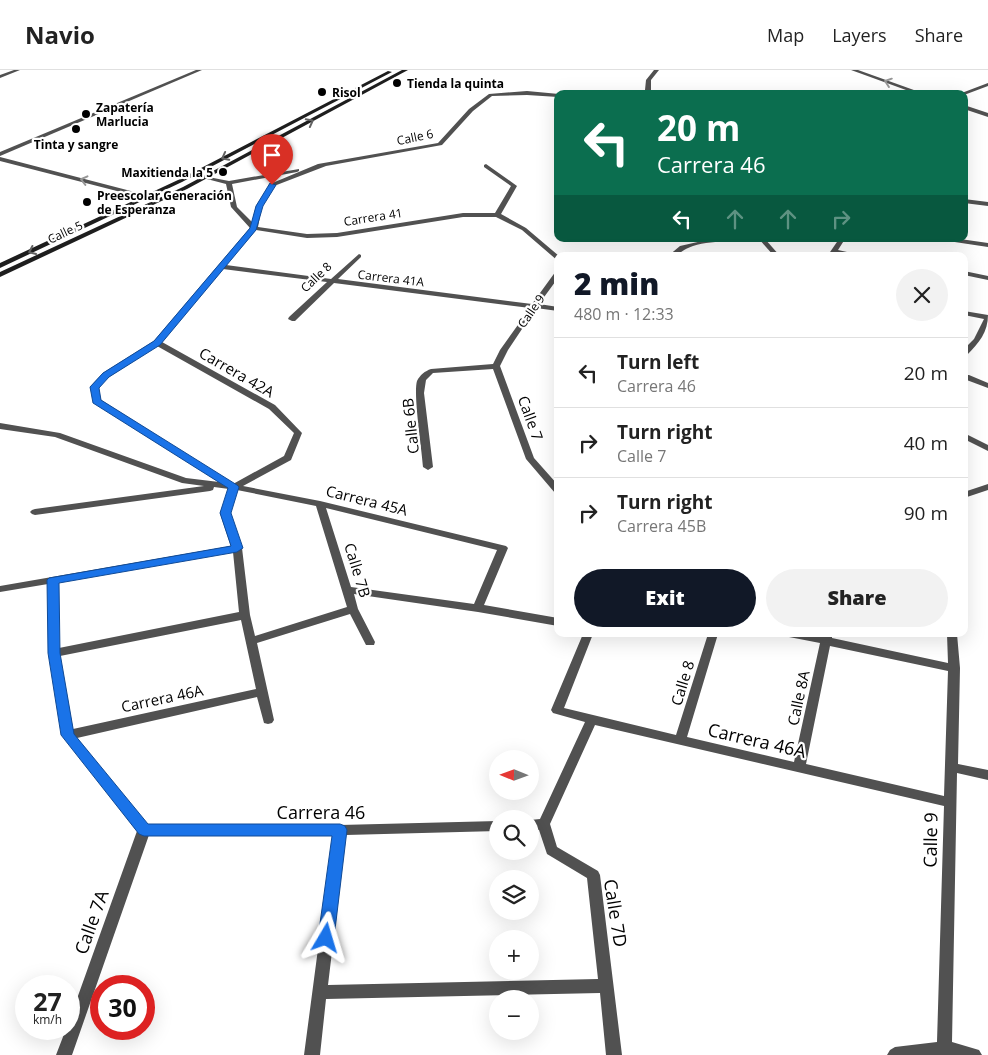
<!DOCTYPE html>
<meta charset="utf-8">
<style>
body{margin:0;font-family:"Open Sans",sans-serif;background:#f2f2f2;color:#222;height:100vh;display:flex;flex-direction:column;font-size:19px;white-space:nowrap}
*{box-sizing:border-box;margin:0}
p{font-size:16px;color:#767676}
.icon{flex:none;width:28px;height:28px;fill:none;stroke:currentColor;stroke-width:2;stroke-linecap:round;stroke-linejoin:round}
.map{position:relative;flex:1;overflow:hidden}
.sheet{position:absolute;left:554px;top:182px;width:414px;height:385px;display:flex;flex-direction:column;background:#fff;border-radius:10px;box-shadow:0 5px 20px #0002}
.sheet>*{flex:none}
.top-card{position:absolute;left:554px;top:20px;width:414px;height:152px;border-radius:10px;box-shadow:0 5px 20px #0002;background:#0b6e4f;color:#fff;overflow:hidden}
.needle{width:32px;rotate:271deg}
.controls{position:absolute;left:489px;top:680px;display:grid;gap:10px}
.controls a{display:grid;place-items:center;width:50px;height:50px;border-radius:50%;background:#fff;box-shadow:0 5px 20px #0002;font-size:25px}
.speed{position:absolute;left:15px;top:905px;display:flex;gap:10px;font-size:25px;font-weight:700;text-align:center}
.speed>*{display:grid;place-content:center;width:65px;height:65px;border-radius:50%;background:#fff;box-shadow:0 5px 20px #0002;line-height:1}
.speed small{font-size:12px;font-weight:400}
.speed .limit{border:8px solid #d22;background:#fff;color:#111}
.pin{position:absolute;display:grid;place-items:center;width:42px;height:42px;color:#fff;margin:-51px -21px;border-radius:50% 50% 50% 0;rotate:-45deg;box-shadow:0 0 5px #0007}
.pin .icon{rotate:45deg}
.me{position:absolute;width:55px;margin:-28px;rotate:7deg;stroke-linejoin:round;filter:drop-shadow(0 0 4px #0008)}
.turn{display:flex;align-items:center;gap:18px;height:105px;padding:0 20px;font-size:22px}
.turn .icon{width:65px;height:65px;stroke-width:2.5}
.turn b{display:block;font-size:35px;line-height:42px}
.lanes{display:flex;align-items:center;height:48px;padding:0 20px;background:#0003;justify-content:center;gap:25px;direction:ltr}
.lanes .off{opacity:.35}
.round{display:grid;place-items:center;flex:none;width:52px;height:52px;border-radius:26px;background:#f2f2f2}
.headline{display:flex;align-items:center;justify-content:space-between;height:85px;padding:0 20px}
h1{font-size:30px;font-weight:800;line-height:38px;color:#111827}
.cta{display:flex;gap:10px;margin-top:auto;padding:10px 20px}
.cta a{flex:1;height:58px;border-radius:30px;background:#111827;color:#fff;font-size:20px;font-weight:800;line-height:58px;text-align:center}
.cta a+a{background:#f2f2f2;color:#222}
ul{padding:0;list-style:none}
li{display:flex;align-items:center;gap:15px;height:70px;padding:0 20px;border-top:1px solid #e0e0e0}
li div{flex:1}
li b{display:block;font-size:19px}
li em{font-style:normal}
header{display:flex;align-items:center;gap:30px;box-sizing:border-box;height:70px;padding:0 25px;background:#fff;border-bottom:1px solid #e0e0e0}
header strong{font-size:24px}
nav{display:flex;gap:28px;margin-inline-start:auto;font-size:18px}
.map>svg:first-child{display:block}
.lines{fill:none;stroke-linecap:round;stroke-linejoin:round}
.minor{fill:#515151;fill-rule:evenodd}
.tertiary{fill:#515151;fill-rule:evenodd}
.secondary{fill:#1e1e1e;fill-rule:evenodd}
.oneway{stroke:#979797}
.oneway2{stroke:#626262}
.route{fill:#1a73e8;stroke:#114b97}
.poi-dot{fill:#000;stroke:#fff;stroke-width:2}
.labels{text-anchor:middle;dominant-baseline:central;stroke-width:4.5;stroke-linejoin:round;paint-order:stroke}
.far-poi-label{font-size:12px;font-weight:bold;fill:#000;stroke:#fff;text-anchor:start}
.far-street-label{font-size:12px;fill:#000;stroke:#fff}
.street-label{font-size:15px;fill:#000;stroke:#fff}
.near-street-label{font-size:18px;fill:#000;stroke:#fff}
</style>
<header>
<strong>Navio</strong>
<nav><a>Map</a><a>Layers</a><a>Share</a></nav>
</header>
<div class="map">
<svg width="988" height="985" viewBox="0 0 988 985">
<rect width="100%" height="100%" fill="#fff"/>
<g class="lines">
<g class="minor">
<path d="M 14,0 L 20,0 L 0,8 L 0,5 Z"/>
<path d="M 196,0 L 202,0 L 0,86 L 0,82 Z"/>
<path d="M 654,0 L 659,0 L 651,10 L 651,24 L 633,24 L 645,20 L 646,10 Z"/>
<path d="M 851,0 L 858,0 L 925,24 L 917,24 Z"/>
<path d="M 988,13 L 988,16 L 964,25 L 959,24 Z"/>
<path d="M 527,21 L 559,24 L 558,24 L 558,27 L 527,25 L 492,26 L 473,41 L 442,75 L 326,96 L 274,116 L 262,136 L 258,157 L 307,164 L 337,163 L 463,143 L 495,143 L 511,116 L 484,97 L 484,95 L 486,94 L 517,116 L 501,144 L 526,158 L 559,186 L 558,186 L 558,191 L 522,160 L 496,147 L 463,147 L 337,167 L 307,168 L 256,160 L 226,195 L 331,209 L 359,184 L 361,185 L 361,187 L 338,209 L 532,234 L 556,201 L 558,200 L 558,208 L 539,234 L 558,237 L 558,241 L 536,238 L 508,280 L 500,296 L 534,388 L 558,415 L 558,424 L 555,423 L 526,389 L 493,299 L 433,303 L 426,310 L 424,323 L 433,397 L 428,400 L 423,397 C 422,380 413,324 417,311 C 420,305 425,301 431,299 L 493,294 L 500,280 L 530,238 L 334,213 L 295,251 L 292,251 L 288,249 L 289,247 L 327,212 L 223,199 L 162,272 L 275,335 L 302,363 L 291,390 L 243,416 L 320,431 L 506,476 L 508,478 L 484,535 L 558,548 L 558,556 L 478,542 L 354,524 L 358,539 L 375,572 L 374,575 L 366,575 L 350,544 L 257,573 L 274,650 L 272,653 L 268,654 L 264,653 L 257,627 L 77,668 L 147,755 L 340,755 L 498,751 L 498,761 L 346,765 L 328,915 L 598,909 L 587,808 L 547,784 L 539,760 L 530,760 L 530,750 L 540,749 L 585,652 L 553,643 L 551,640 L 583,564 L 593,564 L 564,638 L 676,665 L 708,564 L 718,564 L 687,667 L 794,692 L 820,573 L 789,567 L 788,564 L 810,564 L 821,566 L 822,564 L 832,564 L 832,568 L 948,593 L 947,564 L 957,564 L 960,598 L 958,694 L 988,700 L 988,710 L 957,703 L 952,972 L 979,980 L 982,985 L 887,985 L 890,980 L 895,977 L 937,972 L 944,736 L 595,655 L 550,754 L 557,777 L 598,801 L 600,805 L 622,985 L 606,985 L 600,923 L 326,929 L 320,985 L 304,985 L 333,765 L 149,765 L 72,985 L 56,985 L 66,959 L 69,959 L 69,951 L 137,761 L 62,665 L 49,583 L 48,514 L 0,522 L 0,516 L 231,476 L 220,443 L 229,419 L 214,417 L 213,420 L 210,421 L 35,445 L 32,444 L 30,442 L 32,440 L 35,439 L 204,416 L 182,413 L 55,367 L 0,359 L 0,353 L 60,363 L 186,408 L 219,412 L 94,333 L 90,317 L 103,303 L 154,271 L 250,158 L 231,137 L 226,114 L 203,108 L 203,106 L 229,111 L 299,99 L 299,101 L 297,102 L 232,114 L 237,137 L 252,152 L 256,136 L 270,114 L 318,94 L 438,73 L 469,39 L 489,24 ZM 157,276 L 269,339 L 294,363 L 284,386 L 233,414 L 101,330 L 98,317 L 109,307 ZM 237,420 L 316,436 L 347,537 L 255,566 L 250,545 L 242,478 L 230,443 ZM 326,438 L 497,480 L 474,534 L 351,517 ZM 233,482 L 239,542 L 59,578 L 58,512 ZM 241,550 L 256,619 L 73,659 L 60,586 ZM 830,576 L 948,601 L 944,726 L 806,694 Z"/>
<path d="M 964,35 L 988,43 L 988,47 L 964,39 Z"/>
<path d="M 964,129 L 988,132 L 988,136 L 964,133 Z"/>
<path d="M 711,169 L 732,169 L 729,171 C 717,172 704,172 693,176 C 683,179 677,187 668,186 L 680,176 Z"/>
<path d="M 759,169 L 765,169 L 780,186 L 774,186 Z"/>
<path d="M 839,169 L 845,169 L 838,180 L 865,186 L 852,186 L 836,183 L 834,186 L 828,186 L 828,185 Z"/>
<path d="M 945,169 L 960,169 L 988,173 L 988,177 L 948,171 Z"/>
<path d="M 964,201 L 988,206 L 988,210 L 964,205 Z"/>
<path d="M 964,241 L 988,245 C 988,262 979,273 967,285 L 964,285 L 964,279 L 974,269 L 984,249 L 964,245 Z"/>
<path d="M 964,305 L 969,305 L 988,313 L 988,318 L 964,309 Z"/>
<path d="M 964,363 L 988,375 L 988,381 L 964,369 Z"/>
<path d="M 988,414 L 988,420 L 964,428 L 964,422 Z"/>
</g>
<path class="tertiary" d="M 0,87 L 150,126 L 151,127 L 148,129 L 0,91 Z"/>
<g class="secondary">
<path d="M 402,0 L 408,0 L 187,119 L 0,207 L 0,202 L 183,117 Z"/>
<path d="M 388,1 L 392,2 L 182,112 L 0,198 L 0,193 L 178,110 Z"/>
</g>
</g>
<defs><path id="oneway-chevron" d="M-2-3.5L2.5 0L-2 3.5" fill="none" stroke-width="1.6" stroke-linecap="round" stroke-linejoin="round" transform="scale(1.25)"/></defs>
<g class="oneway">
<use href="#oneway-chevron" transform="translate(888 12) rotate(-161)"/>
<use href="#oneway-chevron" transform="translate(84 110) rotate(-166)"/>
</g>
<g class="oneway2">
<use href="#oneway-chevron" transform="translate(310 52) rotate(-28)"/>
<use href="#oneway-chevron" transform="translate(225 87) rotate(152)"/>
<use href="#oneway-chevron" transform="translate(32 181) rotate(155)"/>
</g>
<path class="route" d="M 270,113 L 276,115 L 263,136 L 256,160 L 160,275 L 109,307 L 99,318 L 101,330 L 237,415 L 239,417 L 231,443 L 243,478 L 237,482 L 59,513 L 60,583 L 74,664 L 148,754 L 340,754 L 345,756 L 347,760 L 334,868 L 332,873 L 326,875 L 321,873 L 318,868 L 332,766 L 144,766 L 139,764 L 61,665 L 48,583 L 47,510 L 49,508 L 231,476 L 220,443 L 228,418 L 93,333 L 90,317 L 103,303 L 154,271 L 250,158 L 256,136 Z"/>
<g class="poi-dot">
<circle cx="397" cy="13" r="5"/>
<circle cx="322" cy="22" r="5"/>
<circle cx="86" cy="44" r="5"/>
<circle cx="76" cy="59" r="5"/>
<circle cx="223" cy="102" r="5"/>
<circle cx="87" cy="132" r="5"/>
</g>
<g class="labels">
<g class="far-poi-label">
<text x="407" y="13">Tienda la quinta</text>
<text x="332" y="22">Risol</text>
<text x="96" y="37">Zapatería<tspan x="96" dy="14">Marlucia</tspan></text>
<text x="76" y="74" text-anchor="middle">Tinta y sangre</text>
<text x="213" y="102" text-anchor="end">Maxitienda la 5</text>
<text x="97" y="125">Preescolar Generación<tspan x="97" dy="14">de Esperanza</tspan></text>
</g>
<g class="far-street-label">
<text transform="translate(415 67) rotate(-12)">Calle 6</text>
<text transform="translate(373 147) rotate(-9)">Carrera 41</text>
<text transform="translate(65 162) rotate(-25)">Calle 5</text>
<text transform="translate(316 207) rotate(-44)">Calle 8</text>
<text transform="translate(391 208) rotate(7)">Carrera 41A</text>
<text transform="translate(531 241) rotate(-55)">Calle 9</text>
</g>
<g class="street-label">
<text transform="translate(237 302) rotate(30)">Carrera 42A</text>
<text transform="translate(531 348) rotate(70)">Calle 7</text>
<text transform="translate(410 356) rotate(-96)">Calle 6B</text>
<text transform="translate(367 430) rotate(14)">Carrera 45A</text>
<text transform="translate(358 500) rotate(73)">Calle 7B</text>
<text transform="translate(682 613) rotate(-73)">Calle 8</text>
<text transform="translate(162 628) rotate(-12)">Carrera 46A</text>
<text transform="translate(798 628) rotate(-78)">Calle 8A</text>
</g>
<g class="near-street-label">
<text transform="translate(757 670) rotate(13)">Carrera 46A</text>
<text x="321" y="742">Carrera 46</text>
<text transform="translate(930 770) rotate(-89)">Calle 9</text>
<text transform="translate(616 843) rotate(81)">Calle 7D</text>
<text transform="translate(91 852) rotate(-70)">Calle 7A</text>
</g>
</g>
</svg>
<div class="controls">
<a><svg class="needle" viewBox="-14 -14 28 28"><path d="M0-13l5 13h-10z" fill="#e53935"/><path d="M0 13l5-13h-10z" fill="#767676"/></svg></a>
<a><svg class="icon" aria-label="search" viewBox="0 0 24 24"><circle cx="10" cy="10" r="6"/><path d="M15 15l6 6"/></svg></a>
<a><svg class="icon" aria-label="layers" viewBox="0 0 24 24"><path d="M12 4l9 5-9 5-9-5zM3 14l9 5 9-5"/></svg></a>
<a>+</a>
<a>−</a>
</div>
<div class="speed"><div>27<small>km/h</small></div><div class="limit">30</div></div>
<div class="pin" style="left:272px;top:115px;background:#d93025"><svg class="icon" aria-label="arrive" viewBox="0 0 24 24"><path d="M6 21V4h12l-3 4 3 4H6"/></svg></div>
<svg class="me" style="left:326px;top:868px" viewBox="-20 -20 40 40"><path d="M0-17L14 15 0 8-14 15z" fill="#1a73e8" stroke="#fff" stroke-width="4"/></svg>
<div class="top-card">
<div class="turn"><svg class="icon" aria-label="left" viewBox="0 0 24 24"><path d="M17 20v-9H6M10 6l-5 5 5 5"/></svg><div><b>20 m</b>Carrera 46</div></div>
<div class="lanes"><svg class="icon" aria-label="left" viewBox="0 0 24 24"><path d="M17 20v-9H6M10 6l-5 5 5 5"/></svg><svg class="icon off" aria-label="ahead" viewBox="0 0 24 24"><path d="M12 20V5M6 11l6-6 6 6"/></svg><svg class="icon off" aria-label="ahead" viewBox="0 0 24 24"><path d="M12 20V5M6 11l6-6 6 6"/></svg><svg class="icon off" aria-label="right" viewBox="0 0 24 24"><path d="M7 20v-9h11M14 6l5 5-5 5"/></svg></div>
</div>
<section class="sheet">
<div class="headline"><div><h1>2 min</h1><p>480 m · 12:33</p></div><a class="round"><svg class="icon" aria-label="close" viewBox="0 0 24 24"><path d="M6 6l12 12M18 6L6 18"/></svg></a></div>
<ul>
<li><svg class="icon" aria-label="left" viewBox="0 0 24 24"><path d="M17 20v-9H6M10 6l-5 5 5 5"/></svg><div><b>Turn left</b><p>Carrera 46</p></div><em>20 m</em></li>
<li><svg class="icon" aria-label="right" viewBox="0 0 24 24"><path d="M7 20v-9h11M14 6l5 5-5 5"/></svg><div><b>Turn right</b><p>Calle 7</p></div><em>40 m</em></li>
<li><svg class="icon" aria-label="right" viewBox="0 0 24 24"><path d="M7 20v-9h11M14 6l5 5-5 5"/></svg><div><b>Turn right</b><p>Carrera 45B</p></div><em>90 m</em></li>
</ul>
<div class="cta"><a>Exit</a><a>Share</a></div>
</section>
</div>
